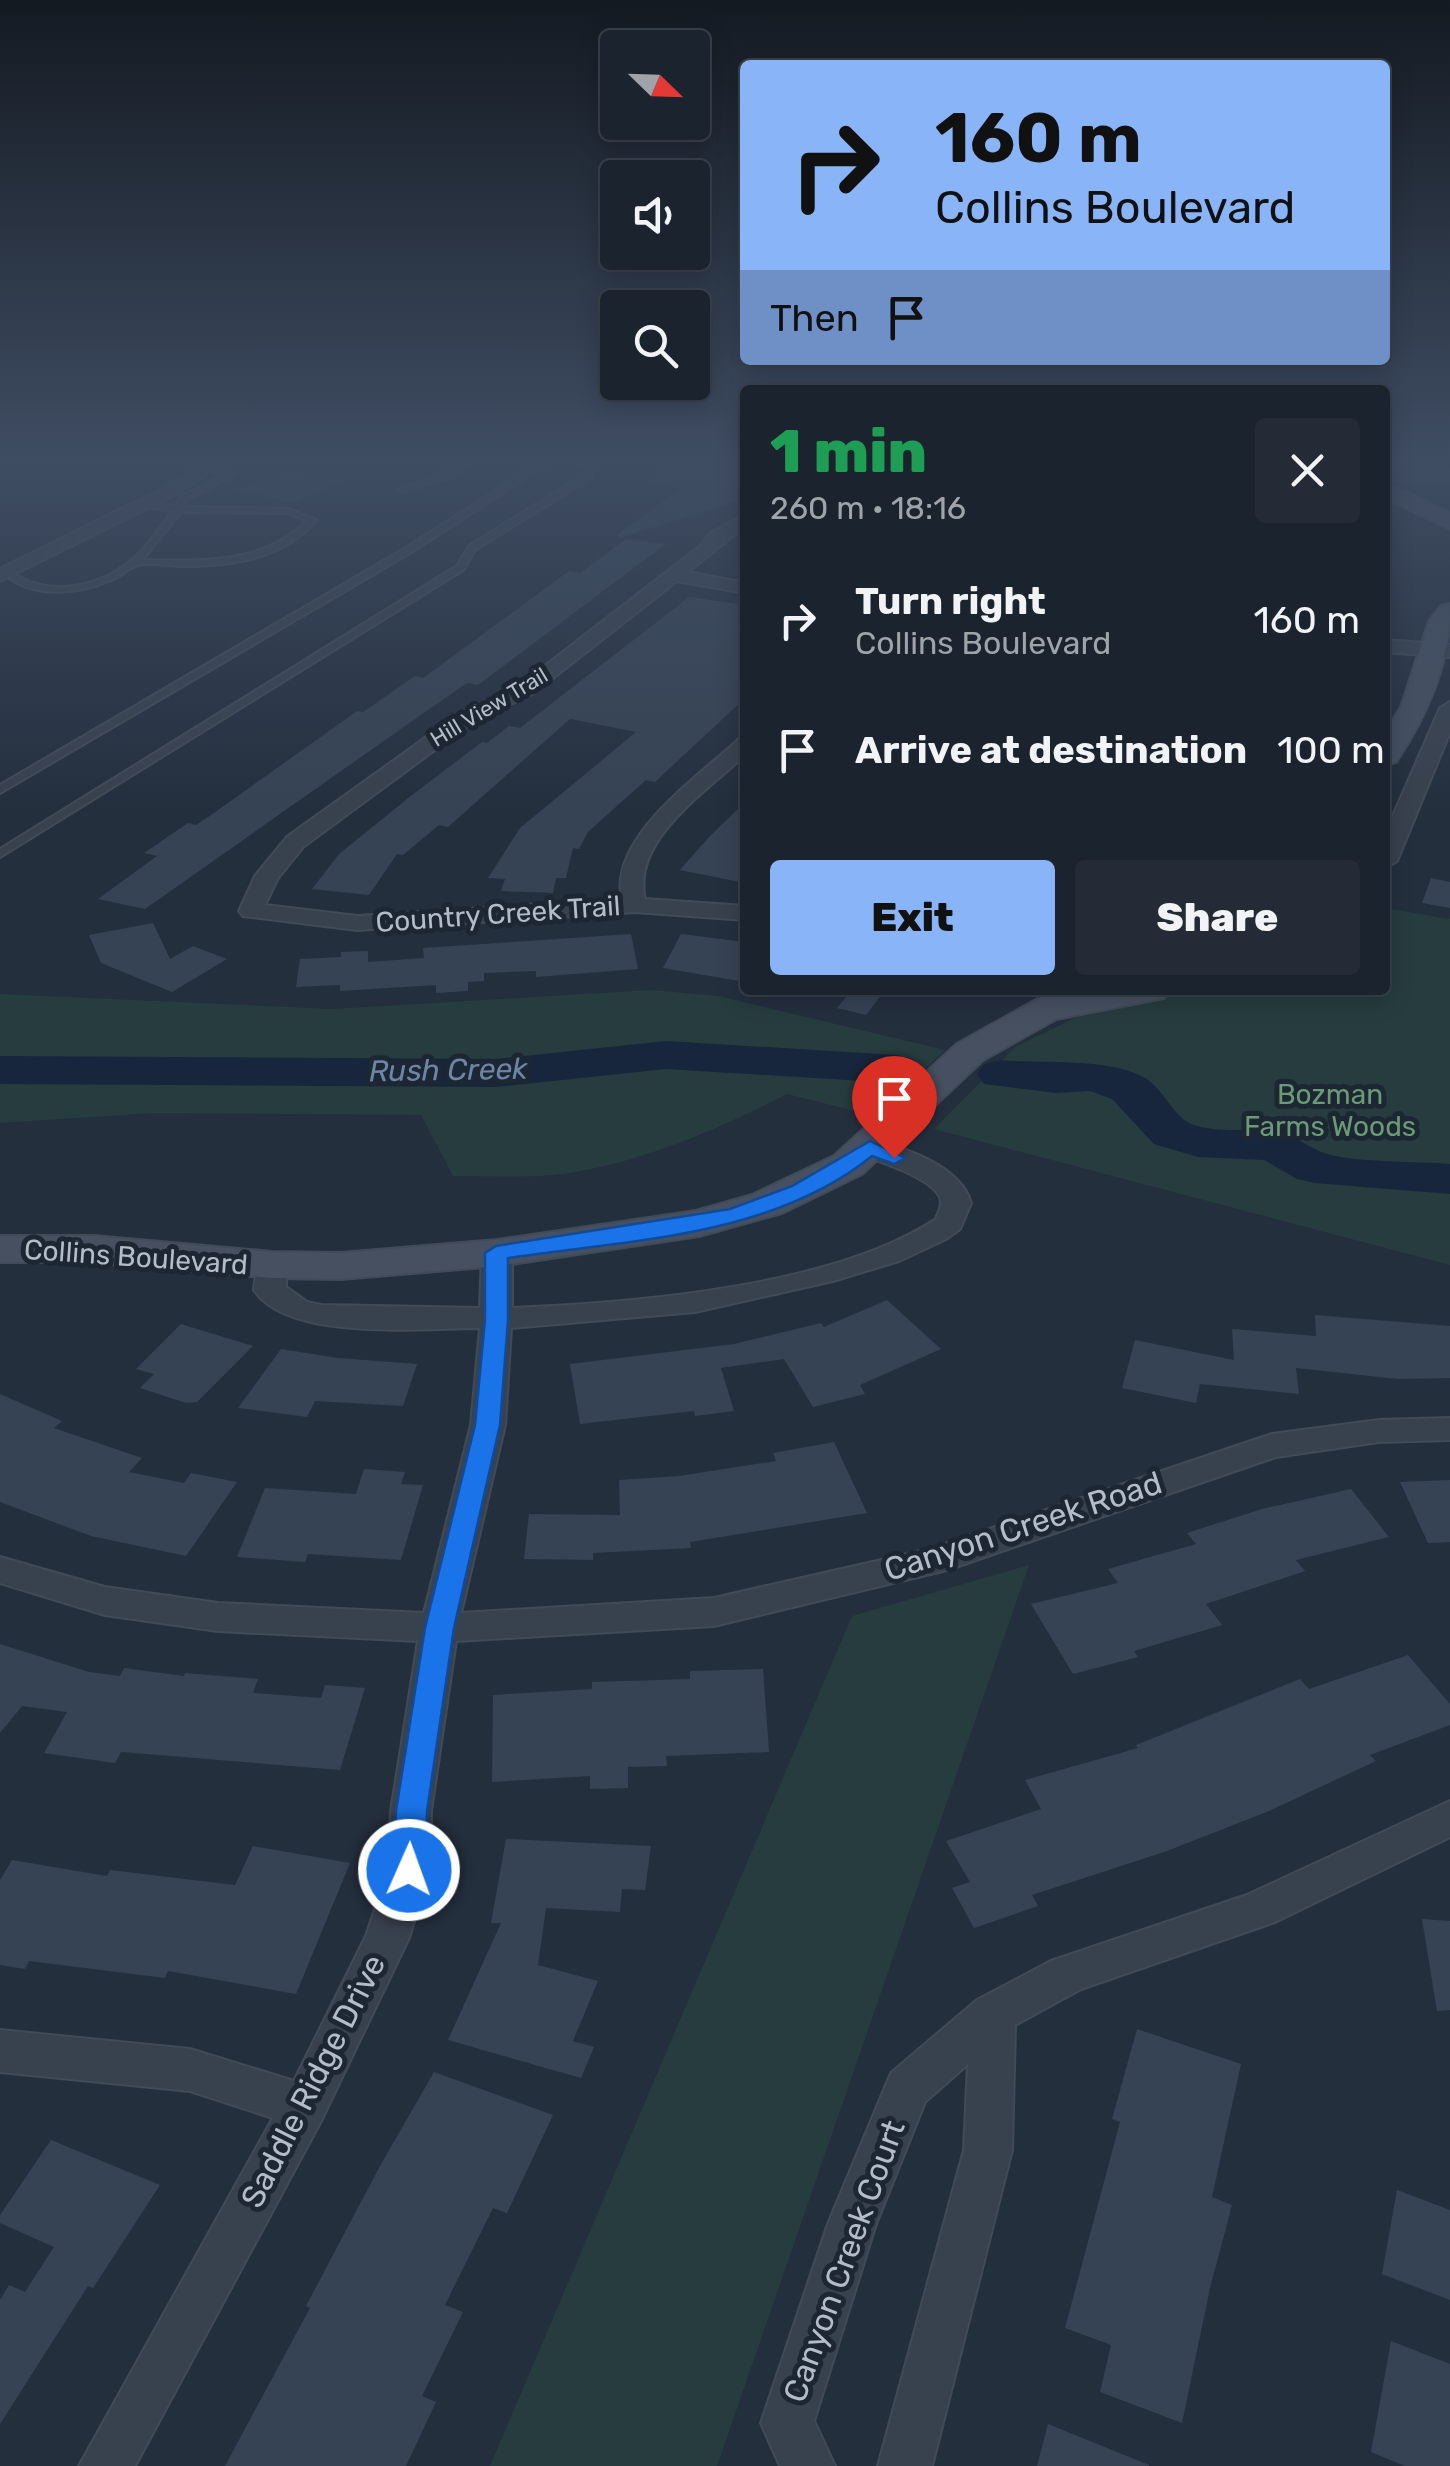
<!DOCTYPE html>
<meta charset="utf-8">
<style>
body{margin:0;font-family:Rubik,sans-serif;background:#242b36;color:#f1f3f6;height:100vh;display:flex;flex-direction:column;font-size:38px;white-space:nowrap}
*{box-sizing:border-box;margin:0}
p{font-size:32px;color:#a0a4aa}
.icon{flex:none;width:55px;height:55px;fill:none;stroke:currentColor;stroke-width:2;stroke-linecap:round;stroke-linejoin:round}
.map{position:relative;flex:1;overflow:hidden}
.sheet{position:absolute;left:740px;top:385px;width:650px;height:610px;display:flex;flex-direction:column;background:#1b232e;border-radius:10px;box-shadow:0 5px 25px #0003,0 0 0 2px #39404a}
.sheet>*{flex:none}
.banner{position:absolute;left:740px;top:60px;width:650px;height:305px;border-radius:10px;box-shadow:0 5px 25px #0003,0 0 0 2px #39404a;background:#8ab4f8;color:#111;overflow:hidden}
.needle{width:65px;rotate:113deg}
.fabs{position:absolute;left:600px;top:30px;display:grid;gap:20px}
.fabs a{display:grid;place-items:center;width:110px;height:110px;border-radius:10px;background:#1b232e;box-shadow:0 5px 25px #0003,0 0 0 2px #39404a;font-size:50px}
.pin{position:absolute;display:grid;place-items:center;width:85px;height:85px;color:#fff;margin:-102px -42px;border-radius:50% 50% 50% 0;rotate:-45deg;box-shadow:0 0 10px #0007}
.pin .icon{rotate:45deg}
.me{position:absolute;width:110px;margin:-55px;rotate:2deg;stroke-linejoin:round;filter:drop-shadow(0 0 8px #0008)}
.turn{display:flex;align-items:center;gap:35px;height:210px;padding:0 30px;font-size:45px}
.turn .icon{width:130px;height:130px;stroke-width:2.5}
.turn b{display:block;font-size:70px;line-height:85px}
.then{display:flex;align-items:center;height:95px;padding:0 30px;background:#0003;gap:20px;font-size:38px}
.round{display:grid;place-items:center;flex:none;width:105px;height:105px;border-radius:10px;background:#242b36}
.head{display:flex;align-items:center;justify-content:space-between;height:170px;padding:0 30px}
h1{font-size:60px;font-weight:800;line-height:75px;color:#1e9e55}
.button{display:flex;gap:20px;margin-top:auto;padding:20px 30px}
.button a{flex:1;height:115px;border-radius:10px;background:#8ab4f8;color:#111;font-size:40px;font-weight:800;line-height:115px;text-align:center}
.button a+a{background:#242b36;color:#f1f3f6}
ul{padding:0;list-style:none}
li{display:flex;align-items:center;gap:30px;height:130px;padding:0 30px}
li div{flex:1}
li b{display:block;font-size:38px}
li em{font-style:normal}
.map>svg:first-child{display:block}
.green{fill:#263c3f}
.lines{fill:none;stroke-linecap:round;stroke-linejoin:round}
.river{fill:#17263c;fill-rule:evenodd}
.building{fill:#364354}
.lane-casing{stroke:#414a57;stroke-width:4}
.street-casing{stroke:#414a57;stroke-width:4}
.secondary-casing{stroke:#414a57;stroke-width:4}
.lane{fill:#38414e;fill-rule:evenodd}
.street{fill:#38414e;fill-rule:evenodd}
.secondary{fill:#465061;fill-rule:evenodd}
.route{fill:#1a73e8;stroke:#114b97;stroke-width:2.5}
.labels{text-anchor:middle;dominant-baseline:central;stroke-width:10;stroke-linejoin:round;paint-order:stroke}
.far-street-label{font-size:22px;fill:#b4bcc9;stroke:#1d2633}
.street-label{font-size:28px;fill:#b4bcc9;stroke:#1d2633}
.park-label{font-size:28px;fill:#6b9a76;stroke:#1d2633}
.water-label{font-size:30px;font-style:italic;fill:#6d86a8;stroke:#1d2633}
.near-street-label{font-size:32px;fill:#b4bcc9;stroke:#1d2633}
</style>
<div class="map">
<svg width="1450" height="2466" viewBox="0 0 1450 2466">
<rect width="100%" height="100%" fill="#242f3e"/>
<g class="green">
<path d="M 1385,908 L 1450,919 L 1450,1265 L 934,1129 L 1015,1047 L 1075,1018 L 1195,990 L 1385,990 Z"/>
<path d="M 651,990 L 718,996 L 945,1050 L 875,1116 L 787,1094 C 715,1131 635,1166 554,1175 C 521,1178 486,1176 453,1176 L 421,1115 L 155,1113 L 0,1123 L 0,994 L 332,1009 Z"/>
<path d="M 1029,1565 L 717,2466 L 490,2466 L 852,1616 Z"/>
</g>
<g class="lines">
<g class="river">
<path d="M 666,1041 L 896,1055 L 913,1059 L 920,1069 L 913,1079 L 896,1083 L 666,1069 L 495,1087 L 0,1084 L 0,1056 L 495,1059 Z"/>
<path d="M 1001,1060 C 1044,1064 1108,1057 1145,1078 C 1164,1089 1173,1118 1194,1125 C 1220,1134 1252,1127 1278,1132 C 1297,1136 1310,1149 1327,1154 C 1360,1163 1415,1161 1450,1164 L 1450,1194 L 1315,1183 L 1297,1179 L 1264,1160 L 1198,1157 L 1154,1144 L 1112,1099 L 1090,1091 L 1056,1093 L 984,1084 L 977,1074 L 984,1064 Z"/>
</g>
</g>
<g class="building">
<path d="M 674,461 L 745,461 L 745,499 L 619,538 L 617,535 L 681,488 L 644,482 Z"/>
<path d="M 287,470 L 342,482 L 292,503 L 236,489 Z"/>
<path d="M 626,539 L 666,544 L 478,685 L 467,683 L 425,712 L 145,909 L 98,899 L 157,856 L 144,853 L 188,823 L 196,825 L 211,815 L 357,711 L 363,712 L 415,676 L 423,678 L 569,571 L 580,573 Z"/>
<path d="M 689,597 L 745,605 L 745,698 L 655,782 L 646,780 L 588,832 L 579,849 L 573,848 L 566,878 L 556,878 L 553,893 L 501,891 L 505,879 L 488,878 L 520,828 L 636,732 L 570,719 L 448,827 L 439,825 L 403,855 L 397,854 L 369,895 L 312,889 L 339,854 L 412,795 L 482,742 L 487,743 L 509,726 L 520,728 Z"/>
<path d="M 745,802 L 745,883 L 680,870 L 709,837 Z"/>
<path d="M 1431,878 L 1450,882 L 1450,908 L 1422,903 Z"/>
<path d="M 153,923 L 170,959 L 193,946 L 227,959 L 172,992 L 101,963 L 89,935 Z"/>
<path d="M 631,934 L 638,969 L 536,977 L 536,971 L 484,973 L 484,981 L 468,982 L 468,991 L 436,993 L 436,985 L 340,991 L 340,985 L 296,987 L 300,959 L 341,957 L 341,952 L 368,951 L 368,962 L 424,958 L 423,948 Z"/>
<path d="M 681,934 L 745,942 L 745,982 L 663,968 Z"/>
<path d="M 852,990 L 885,990 L 866,1015 L 837,1008 Z"/>
<path d="M 887,1300 L 941,1349 L 860,1385 L 865,1394 L 813,1407 L 784,1359 L 721,1368 L 734,1411 L 695,1416 L 694,1411 L 580,1424 L 570,1364 L 734,1344 L 821,1323 L 824,1327 Z"/>
<path d="M 1315,1315 L 1450,1326 L 1450,1378 L 1398,1379 L 1296,1368 L 1299,1394 L 1200,1384 L 1196,1403 L 1122,1388 L 1135,1340 L 1234,1360 L 1232,1329 L 1316,1336 Z"/>
<path d="M 181,1324 L 253,1346 L 197,1402 L 186,1403 L 140,1388 L 154,1374 L 136,1369 Z"/>
<path d="M 281,1349 L 338,1358 L 417,1364 L 403,1406 L 315,1401 L 307,1417 L 238,1408 Z"/>
<path d="M 0,1394 L 62,1421 L 54,1428 L 142,1458 L 129,1472 L 184,1483 L 191,1473 L 237,1482 L 186,1556 L 91,1536 L 0,1502 Z"/>
<path d="M 834,1442 L 867,1513 L 690,1542 L 691,1548 L 593,1553 L 593,1560 L 524,1559 L 529,1514 L 620,1515 L 619,1480 L 679,1476 L 776,1461 L 773,1453 Z"/>
<path d="M 364,1469 L 405,1472 L 401,1484 L 423,1485 L 401,1560 L 308,1554 L 305,1562 L 237,1557 L 265,1488 L 356,1494 Z"/>
<path d="M 1450,1480 L 1450,1542 L 1428,1543 L 1400,1482 Z"/>
<path d="M 1351,1489 L 1389,1537 L 1296,1560 L 1305,1571 L 1206,1604 L 1222,1625 L 1134,1651 L 1138,1657 L 1073,1674 L 1031,1604 L 1118,1583 L 1108,1569 L 1196,1544 L 1187,1533 L 1262,1509 Z"/>
<path d="M 0,1644 L 89,1672 L 120,1676 L 124,1668 L 184,1676 L 185,1673 L 258,1679 L 253,1693 L 321,1698 L 325,1685 L 365,1688 L 340,1770 L 121,1752 L 115,1763 L 44,1753 L 67,1712 L 22,1706 L 0,1733 Z"/>
<path d="M 1408,1655 L 1450,1704 L 1450,1725 L 1370,1755 L 1376,1761 L 1269,1811 L 1167,1851 L 1032,1895 L 1038,1906 L 974,1928 L 952,1888 L 970,1882 L 946,1841 L 1041,1809 L 1025,1780 L 1138,1748 L 1136,1745 L 1300,1679 L 1309,1689 Z"/>
<path d="M 763,1669 L 769,1752 L 666,1756 L 667,1766 L 628,1767 L 628,1788 L 590,1789 L 590,1776 L 492,1782 L 493,1695 L 592,1689 L 592,1682 L 690,1679 L 690,1671 Z"/>
<path d="M 506,1839 L 651,1846 L 645,1890 L 622,1889 L 620,1912 L 546,1908 L 538,1965 L 598,1981 L 573,2041 L 594,2047 L 581,2078 L 448,2040 L 501,1923 L 491,1923 Z"/>
<path d="M 253,1846 L 350,1863 L 296,1994 L 168,1971 L 165,1978 L 29,1961 L 25,1969 L 0,1965 L 0,1880 L 12,1860 L 107,1876 L 110,1870 L 235,1885 Z"/>
<path d="M 1422,1919 L 1450,1921 L 1450,2010 L 1437,2011 Z"/>
<path d="M 1137,2029 L 1241,2064 L 1212,2197 L 1232,2205 L 1210,2288 L 1182,2423 L 1100,2392 L 1111,2345 L 1065,2328 L 1120,2122 L 1112,2119 Z"/>
<path d="M 434,2072 L 553,2115 L 507,2213 L 493,2208 L 445,2305 L 463,2312 L 422,2396 L 436,2402 L 406,2466 L 225,2466 L 310,2308 L 306,2306 L 380,2166 Z"/>
<path d="M 51,2140 L 160,2185 L 93,2288 L 88,2286 L 0,2424 L 0,2300 L 9,2285 L 25,2292 L 54,2247 L 0,2223 L 0,2215 Z"/>
<path d="M 1397,2190 L 1450,2210 L 1450,2300 L 1382,2274 Z"/>
<path d="M 1391,2341 L 1450,2364 L 1450,2466 L 1405,2466 L 1371,2452 Z"/>
<path d="M 1048,2424 L 1149,2465 L 1149,2466 L 1037,2466 Z"/>
</g>
<g class="lines">
<g class="lane-casing">
<g id="lane">
<path d="M 467,461 L 477,461 L 451,477 L 401,492 L 397,490 L 445,473 Z"/>
<path d="M 542,461 L 552,461 L 415,550 L 0,793 L 0,785 L 409,546 Z"/>
<path d="M 574,461 L 583,461 L 593,467 L 592,477 L 475,550 L 463,570 L 0,857 L 0,849 L 457,566 L 469,546 L 585,474 L 586,470 Z"/>
<path d="M 204,466 L 235,474 L 187,500 L 184,507 L 289,509 L 317,520 C 282,559 234,566 184,566 C 172,566 148,562 138,565 C 129,567 120,577 111,580 C 77,595 32,599 3,573 L 10,571 C 47,598 100,588 133,559 C 149,545 160,527 173,511 L 142,506 L 142,502 L 176,506 L 180,497 L 224,475 L 204,470 ZM 181,512 L 288,513 L 307,521 C 262,565 201,561 142,560 Z"/>
</g>
</g>
<g class="street-casing">
<g id="street">
<path d="M 208,461 L 227,461 L 176,494 L 0,581 L 0,569 L 164,488 Z"/>
<rect x="1385" y="471" width="65" height="10"/>
<path d="M 745,514 L 745,526 L 688,572 L 745,583 L 745,593 L 677,581 L 534,693 L 474,721 L 303,847 L 278,878 L 265,905 L 357,916 L 622,899 C 608,838 698,777 738,740 L 745,738 L 745,755 C 707,791 631,840 645,899 L 745,906 L 745,920 L 635,912 L 357,930 L 243,916 L 239,911 L 255,876 L 287,837 L 460,713 L 520,685 L 699,547 L 710,534 Z"/>
<path d="M 1385,640 L 1450,645 L 1450,657 L 1385,652 Z"/>
<path d="M 1450,702 L 1450,732 L 1397,861 L 1385,868 L 1385,834 L 1440,708 Z"/>
<path d="M 869,1139 C 904,1148 960,1165 971,1203 L 960,1229 L 946,1239 L 899,1261 L 833,1281 L 695,1312 L 511,1328 L 505,1425 L 461,1613 L 714,1598 L 930,1549 L 1272,1434 L 1379,1420 L 1450,1418 L 1450,1440 L 1379,1442 L 1276,1457 L 947,1570 L 714,1626 L 456,1641 L 431,1811 L 430,1869 L 409,1938 L 321,2121 L 135,2466 L 79,2466 L 273,2118 L 190,2091 L 0,2072 L 0,2030 L 190,2049 L 294,2081 L 366,1936 L 388,1869 L 391,1811 L 418,1641 L 218,1631 L 105,1615 L 0,1583 L 0,1557 L 105,1587 L 218,1603 L 424,1613 L 471,1425 L 480,1328 C 422,1328 289,1342 254,1290 L 257,1265 L 261,1258 L 283,1258 L 287,1265 L 286,1287 L 307,1302 L 321,1305 L 480,1308 L 482,1253 L 486,1246 L 508,1246 L 512,1253 L 512,1308 C 633,1303 834,1287 936,1219 C 938,1213 941,1208 941,1203 C 942,1180 877,1161 859,1154 L 855,1148 L 859,1142 Z"/>
<path d="M 1450,1801 L 1450,1837 L 1275,1922 L 1081,1989 L 1015,2025 L 1012,2150 L 932,2466 L 878,2466 L 964,2150 L 968,2064 L 925,2102 L 876,2224 L 814,2421 L 835,2466 L 780,2466 L 761,2423 L 828,2224 L 891,2073 L 977,2000 L 1051,1961 L 1247,1895 Z"/>
</g>
</g>
<g class="secondary-casing">
<g id="secondary">
<path d="M 1385,482 L 1450,513 L 1450,529 L 1385,498 Z"/>
<path d="M 1450,604 C 1450,663 1428,714 1396,762 L 1385,765 L 1385,732 L 1401,707 L 1429,621 L 1441,606 Z"/>
<path d="M 1054,990 L 1169,990 L 1164,998 L 1056,1019 L 983,1060 L 862,1174 L 782,1213 L 699,1236 L 497,1266 L 341,1279 L 272,1278 L 94,1262 L 0,1262 L 0,1236 L 94,1236 L 272,1252 L 341,1253 L 497,1240 L 696,1211 L 752,1195 L 834,1156 L 957,1044 Z"/>
</g>
</g>
<use href="#lane" class="lane"/>
<use href="#street" class="street"/>
<use href="#secondary" class="secondary"/>
</g>
<linearGradient id="sky" x2="0" y2="1"><stop stop-color="#141a22"/><stop offset="0.57" stop-color="#3f4d63"/><stop offset="1" stop-color="#3f4d63" stop-opacity="0"/></linearGradient>
<rect width="1450" height="806" fill="url(#sky)"/>
<path class="route" d="M 870,1141 L 905,1158 L 894,1164 L 872,1156 C 772,1237 629,1240 508,1258 L 508,1320 L 500,1425 L 454,1628 L 427,1811 L 425,1870 L 420,1879 L 409,1883 L 398,1879 L 393,1870 L 396,1811 L 425,1628 L 475,1425 L 485,1320 L 485,1253 L 496,1246 L 730,1209 L 792,1186 Z"/>
<g class="labels">
<g class="far-street-label">
<text transform="translate(489 707) rotate(-31)">Hill View Trail</text>
</g>
<g class="street-label">
<text transform="translate(498 914) rotate(-4)">Country Creek Trail</text>
<text transform="translate(136 1257) rotate(4)">Collins Boulevard</text>
</g>
<g class="park-label">
<text x="1330" y="1094">Bozman<tspan x="1330" dy="32">Farms Woods</tspan></text>
</g>
<g class="water-label">
<text transform="translate(448 1070) rotate(-1)">Rush Creek</text>
</g>
<g class="near-street-label">
<text transform="translate(1023 1526) rotate(-18)">Canyon Creek Road</text>
<text transform="translate(313 2081) rotate(-63)">Saddle Ridge Drive</text>
<text transform="translate(844 2261) rotate(-70)">Canyon Creek Court</text>
</g>
</g>
</svg>
<div class="fabs">
<a><svg class="needle" viewBox="-14 -14 28 28"><path d="M0-13l5 13h-10z" fill="#e53935"/><path d="M0 13l5-13h-10z" fill="#a0a4aa"/></svg></a>
<a><svg class="icon" aria-label="sound" viewBox="0 0 24 24"><path d="M4 9h4l5-4v14l-5-4H4zM17 9q2 3 0 6"/></svg></a>
<a><svg class="icon" aria-label="search" viewBox="0 0 24 24"><circle cx="10" cy="10" r="6"/><path d="M15 15l6 6"/></svg></a>
</div>
<div class="pin" style="left:894px;top:1158px;background:#d93025"><svg class="icon" aria-label="arrive" viewBox="0 0 24 24"><path d="M6 21V4h12l-3 4 3 4H6"/></svg></div>
<svg class="me" style="left:409px;top:1870px" viewBox="-20 -20 40 40"><circle r="17" fill="#1a73e8" stroke="#fff" stroke-width="3"/><path d="M0-11L8 9 0 5-8 9z" fill="#fff"/></svg>
<div class="banner">
<div class="turn"><svg class="icon" aria-label="right" viewBox="0 0 24 24"><path d="M7 20v-9h11M14 6l5 5-5 5"/></svg><div><b>160 m</b>Collins Boulevard</div></div>
<div class="then">Then<svg class="icon" aria-label="arrive" viewBox="0 0 24 24"><path d="M6 21V4h12l-3 4 3 4H6"/></svg></div>
</div>
<section class="sheet">
<div class="head"><div><h1>1 min</h1><p>260 m · 18:16</p></div><a class="round"><svg class="icon" aria-label="close" viewBox="0 0 24 24"><path d="M6 6l12 12M18 6L6 18"/></svg></a></div>
<ul>
<li><svg class="icon" aria-label="right" viewBox="0 0 24 24"><path d="M7 20v-9h11M14 6l5 5-5 5"/></svg><div><b>Turn right</b><p>Collins Boulevard</p></div><em>160 m</em></li>
<li><svg class="icon" aria-label="arrive" viewBox="0 0 24 24"><path d="M6 21V4h12l-3 4 3 4H6"/></svg><div><b>Arrive at destination</b></div><em>100 m</em></li>
</ul>
<div class="button"><a>Exit</a><a>Share</a></div>
</section>
</div>
